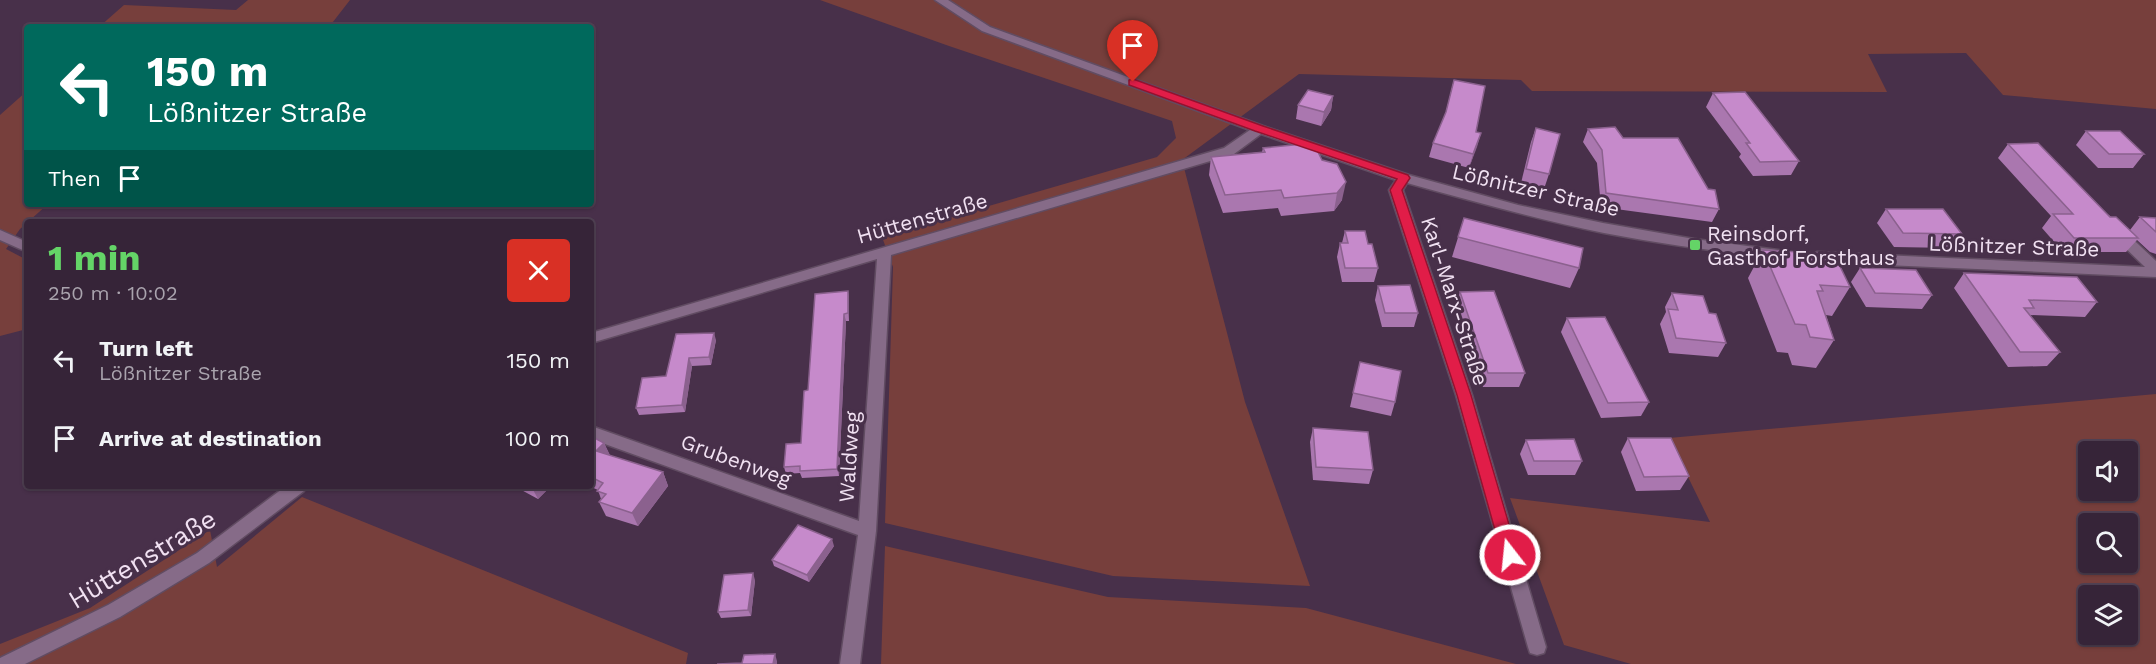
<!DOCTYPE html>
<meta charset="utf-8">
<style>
body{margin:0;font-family:"Work Sans",sans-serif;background:#413043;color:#f1f3f6;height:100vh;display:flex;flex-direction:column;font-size:22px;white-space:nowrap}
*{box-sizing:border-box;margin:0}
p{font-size:20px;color:#aaa4ae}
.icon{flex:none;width:33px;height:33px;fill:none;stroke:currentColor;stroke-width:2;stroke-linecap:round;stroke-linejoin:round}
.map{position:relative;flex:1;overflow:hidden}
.sheet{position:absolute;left:24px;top:219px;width:570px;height:270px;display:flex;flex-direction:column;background:#362438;border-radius:6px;box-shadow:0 2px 4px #0004,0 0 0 2px #504153}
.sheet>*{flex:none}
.banner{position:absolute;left:24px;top:24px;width:570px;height:183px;border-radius:6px;box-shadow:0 2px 4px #0004,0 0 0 2px #504153;background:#00695c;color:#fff;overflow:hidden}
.controls{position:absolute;left:2078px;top:441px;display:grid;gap:12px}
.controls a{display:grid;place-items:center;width:60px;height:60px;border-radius:6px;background:#362438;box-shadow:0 2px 4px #0004,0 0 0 2px #504153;font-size:30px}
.pin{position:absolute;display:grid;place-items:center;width:51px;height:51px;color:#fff;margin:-62px -26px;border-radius:50% 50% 50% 0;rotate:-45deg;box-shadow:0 0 6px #0007}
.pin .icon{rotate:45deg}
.me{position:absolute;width:66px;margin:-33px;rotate:344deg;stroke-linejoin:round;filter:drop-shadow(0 0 4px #0008)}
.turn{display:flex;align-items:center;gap:21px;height:126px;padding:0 24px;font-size:27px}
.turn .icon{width:78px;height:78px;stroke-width:2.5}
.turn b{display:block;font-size:42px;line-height:51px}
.then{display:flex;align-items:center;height:57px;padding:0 24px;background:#0003;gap:12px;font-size:22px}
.round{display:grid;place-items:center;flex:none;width:63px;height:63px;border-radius:6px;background:#413043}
.summary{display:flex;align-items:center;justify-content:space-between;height:102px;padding:0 24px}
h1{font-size:36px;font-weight:700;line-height:45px;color:#64d467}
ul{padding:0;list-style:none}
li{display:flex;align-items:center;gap:18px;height:78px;padding:0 24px}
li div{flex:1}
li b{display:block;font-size:22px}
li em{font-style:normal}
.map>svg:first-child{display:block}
.green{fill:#773f3c;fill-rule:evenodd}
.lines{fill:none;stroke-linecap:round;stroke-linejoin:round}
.street-casing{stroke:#614c62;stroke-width:3}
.street{fill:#866b88;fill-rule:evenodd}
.wall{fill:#aa77af}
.shaded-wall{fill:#8b618e}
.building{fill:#c68acb;stroke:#8b618e;stroke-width:1.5}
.route{fill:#e11d48;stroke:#92132f;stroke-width:1.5}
.poi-dot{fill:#64d467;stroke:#48304a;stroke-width:2}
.labels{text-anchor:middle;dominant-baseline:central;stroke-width:6;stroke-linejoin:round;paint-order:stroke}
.street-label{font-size:21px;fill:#f1e1f2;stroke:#48304a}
.poi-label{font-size:21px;fill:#f1e1f2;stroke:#48304a;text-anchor:start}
.near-street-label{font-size:26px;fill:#f1e1f2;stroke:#48304a}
</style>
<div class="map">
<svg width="2156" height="664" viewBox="0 0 2156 664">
<rect width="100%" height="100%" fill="#48304a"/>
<g class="green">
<path d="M 248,0 L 350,0 L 329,27 L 99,27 L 124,5 L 236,10 Z"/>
<path d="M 820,0 L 2156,0 L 2156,109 L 2003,95 L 1966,53 L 1868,54 L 1887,92 L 1532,91 L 1521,80 L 1299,74 L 1182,160 L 1245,402 L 1310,586 L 1113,576 L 885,523 L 893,267 L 882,237 L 1157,157 L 1176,138 L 1172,121 L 949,46 Z"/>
<path d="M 27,91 L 27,204 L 48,204 L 20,229 L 6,249 L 27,260 L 27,329 L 0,336 L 0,115 Z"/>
<path d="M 2156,394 L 2156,664 L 1631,664 L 1564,645 L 1510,498 L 1710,522 L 1669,438 ZM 2088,452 L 2127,452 L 2127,490 L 2088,490 ZM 2088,524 L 2127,524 L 2127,562 L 2088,562 ZM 2088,596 L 2127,596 L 2127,634 L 2088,634 Z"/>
<path d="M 302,497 L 688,653 L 686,664 L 0,664 L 0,644 L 90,608 L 210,530 L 217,567 Z"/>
<path d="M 885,546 L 1108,597 L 1306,608 L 1516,664 L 881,664 Z"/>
</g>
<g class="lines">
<g class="street-casing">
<g id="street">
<path d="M 935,0 L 948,0 L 990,27 L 1263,126 L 1409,175 L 1518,205 L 1603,223 L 1694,239 L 1786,251 L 1788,254 L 1781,259 C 1721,252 1662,244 1604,233 C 1537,219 1472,201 1407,183 L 1403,190 L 1472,395 L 1546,647 L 1544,653 L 1537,655 L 1530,653 L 1528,647 L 1456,395 L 1389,190 L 1396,180 L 1261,134 L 1234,154 L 891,255 L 876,531 L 860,664 L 840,664 L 858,535 L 591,439 L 591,426 L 859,521 L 877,259 L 591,343 L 591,333 L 1224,148 L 1250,130 L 982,31 Z"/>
<path d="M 2117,227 L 2122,229 L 2156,261 L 2156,277 L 1817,262 L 1810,257 L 1817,252 L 2145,267 L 2112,235 L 2110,232 L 2112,229 Z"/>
<path d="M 0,230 L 27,242 L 27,252 L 0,240 Z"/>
<path d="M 286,486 L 306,486 L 304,491 L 209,563 L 120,617 L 25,664 L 0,664 L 0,658 L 108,605 L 197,553 Z"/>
</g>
</g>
<use href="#street" class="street"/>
</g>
<g class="wall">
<path d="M 1454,80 L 1476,132 L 1481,133 L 1469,168 L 1429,157 L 1433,143 L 1445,115 Z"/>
<path d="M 1713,93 L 1799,161 L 1791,175 L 1753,176 L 1739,157 L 1741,154 L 1706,107 Z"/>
<path d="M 1333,96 L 1331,110 L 1321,126 L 1296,119 L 1298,105 Z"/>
<path d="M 1536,128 L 1549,174 L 1544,189 L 1521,183 L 1531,142 Z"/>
<path d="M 1588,129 L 1719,209 L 1712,222 L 1601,207 L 1597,163 L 1583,142 Z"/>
<path d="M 2086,131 L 2144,154 L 2133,168 L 2098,168 L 2076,145 Z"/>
<path d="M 1304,144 L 1342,200 L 1334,211 L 1281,216 L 1278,208 L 1223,213 L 1209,175 L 1211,157 L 1262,152 L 1263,148 Z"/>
<path d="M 2008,144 L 2130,230 L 2140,217 L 2156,218 L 2156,254 L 2150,252 L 2137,240 L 2126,252 L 2063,252 L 2042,228 L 2051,216 L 1998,158 Z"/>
<path d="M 1886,209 L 1962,234 L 1952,248 L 1894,247 L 1877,223 Z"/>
<path d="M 1464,218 L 1579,268 L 1570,288 L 1452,257 Z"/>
<path d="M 1345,231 L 1368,244 L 1378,268 L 1374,282 L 1342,282 L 1337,257 L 1340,243 L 1342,243 Z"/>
<path d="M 1763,250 L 1850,287 L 1832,316 L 1826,315 L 1834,340 L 1816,368 L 1792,365 L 1788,353 L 1777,352 L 1748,278 Z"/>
<path d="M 1860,268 L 1932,295 L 1922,309 L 1866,307 L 1851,282 Z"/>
<path d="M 1964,273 L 2097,302 L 2085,317 L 2030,315 L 2060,352 L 2047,366 L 2008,367 L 1954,288 Z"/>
<path d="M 1378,286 L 1418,313 L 1414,327 L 1382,327 L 1375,300 Z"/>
<path d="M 848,291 L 849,298 L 849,321 L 846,321 L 839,476 L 802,478 L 800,473 L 786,474 L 784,467 L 801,443 L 808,390 Z"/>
<path d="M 1460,292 L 1525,373 L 1519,387 L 1483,387 L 1455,306 Z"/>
<path d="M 1672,293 L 1709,313 L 1726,343 L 1718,357 L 1669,353 L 1660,324 L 1666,312 L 1665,307 Z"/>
<path d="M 1567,318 L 1649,402 L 1641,416 L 1601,418 L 1561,332 Z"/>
<path d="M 676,334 L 716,340 L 711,365 L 692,366 L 685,412 L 639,415 L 636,408 L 666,376 Z"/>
<path d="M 1360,362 L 1395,402 L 1391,416 L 1350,407 Z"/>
<path d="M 1313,428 L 1373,470 L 1369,484 L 1313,480 L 1310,442 Z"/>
<path d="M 591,436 L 604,443 L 610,456 L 663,472 L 668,486 L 638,526 L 606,516 L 599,502 L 601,499 L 598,490 L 589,486 L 591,486 Z"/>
<path d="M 1628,438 L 1689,476 L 1680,490 L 1636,491 L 1621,452 Z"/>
<path d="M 1526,440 L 1582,461 L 1575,475 L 1528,475 L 1520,454 Z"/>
<path d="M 514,486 L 551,486 L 538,499 Z"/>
<path d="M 834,546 L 809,582 L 774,566 L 772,560 Z"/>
<path d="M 755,580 L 751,616 L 721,618 L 718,612 Z"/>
</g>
<g class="shaded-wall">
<path d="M 1333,96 L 1331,110 L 1321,126 L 1324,112 Z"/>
<path d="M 1481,133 L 1477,147 L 1469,168 L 1473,154 Z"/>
<path d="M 1346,182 L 1342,200 L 1334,211 L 1337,193 Z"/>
<path d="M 848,291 L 849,298 L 849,321 L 848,313 Z"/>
<path d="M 844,314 L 846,321 L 839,476 L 837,469 Z"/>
<path d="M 714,333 L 716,340 L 711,365 L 709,357 Z"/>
<path d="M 689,358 L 692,366 L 685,412 L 682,405 Z"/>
<path d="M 604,443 L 611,457 L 596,451 Z"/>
<path d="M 663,472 L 668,486 L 638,526 L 632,513 Z"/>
<path d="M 531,486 L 551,486 L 538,499 Z"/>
<path d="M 832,539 L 834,546 L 809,582 L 807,575 Z"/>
<path d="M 753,573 L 755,580 L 751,616 L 748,610 Z"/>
<path d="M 775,654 L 777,661 L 777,664 L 773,664 Z"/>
</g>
<g class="building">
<path d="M 1454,80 L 1485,86 L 1476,132 L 1481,133 L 1473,154 L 1433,143 L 1446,112 Z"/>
<path d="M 1308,90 L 1333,96 L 1324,112 L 1298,105 Z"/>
<path d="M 1745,92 L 1799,161 L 1760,162 L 1746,143 L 1750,143 L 1713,93 Z"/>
<path d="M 1615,127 L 1623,138 L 1678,138 L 1708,189 L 1715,190 L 1719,209 L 1606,193 L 1602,150 L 1588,129 Z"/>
<path d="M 1536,128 L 1560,134 L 1549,174 L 1526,169 Z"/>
<path d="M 2086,131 L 2120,131 L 2144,154 L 2109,154 Z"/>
<path d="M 2038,143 L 2110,217 L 2116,217 L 2138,238 L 2074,238 L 2053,214 L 2073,214 L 2008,144 Z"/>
<path d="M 1304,144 L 1316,148 L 1322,160 L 1337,164 L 1346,182 L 1337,193 L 1284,198 L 1281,190 L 1225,195 L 1211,157 L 1265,152 L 1263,148 Z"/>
<path d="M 1886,209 L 1943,209 L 1962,234 L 1903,233 Z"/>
<path d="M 2140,217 L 2156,218 L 2156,232 Z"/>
<path d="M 1464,218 L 1583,248 L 1579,268 L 1458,237 Z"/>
<path d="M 1345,231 L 1365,231 L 1368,244 L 1372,244 L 1378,268 L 1345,268 L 1340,243 L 1348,243 Z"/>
<path d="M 1763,250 L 1834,254 L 1850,287 L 1820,285 L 1823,291 L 1817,291 L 1834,340 L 1810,337 L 1806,325 L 1795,324 Z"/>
<path d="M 1860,268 L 1916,270 L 1932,295 L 1875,293 Z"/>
<path d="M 1964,273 L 2077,277 L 2097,302 L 2029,300 L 2034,308 L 2024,308 L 2060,352 L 2020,352 Z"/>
<path d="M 1410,285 L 1418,313 L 1385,313 L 1378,286 Z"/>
<path d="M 848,291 L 848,313 L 844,314 L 837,469 L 800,471 L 800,466 L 784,467 L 786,444 L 801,443 L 804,391 L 808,390 L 815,294 Z"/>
<path d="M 1494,291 L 1525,373 L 1488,373 L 1460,292 Z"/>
<path d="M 1672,293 L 1703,296 L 1709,313 L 1716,314 L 1726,343 L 1676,338 L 1668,309 L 1678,310 Z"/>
<path d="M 1605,317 L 1649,402 L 1608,403 L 1567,318 Z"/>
<path d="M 714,333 L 709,357 L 689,358 L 682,405 L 636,408 L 642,378 L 666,376 L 676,334 Z"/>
<path d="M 1360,362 L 1401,371 L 1395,402 L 1353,393 Z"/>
<path d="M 1313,428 L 1368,432 L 1373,470 L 1316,467 Z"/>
<path d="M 591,436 L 604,443 L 596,451 L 663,472 L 632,513 L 599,502 L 606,494 L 597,491 L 603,483 L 591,477 Z"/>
<path d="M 1628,438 L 1671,438 L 1689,476 L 1644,477 Z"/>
<path d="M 1574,439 L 1582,461 L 1534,461 L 1526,440 Z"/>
<path d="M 798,525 L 832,539 L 807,575 L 772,560 Z"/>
<path d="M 753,573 L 748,610 L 718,612 L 724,575 Z"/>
<path d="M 775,654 L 773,664 L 717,664 L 742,663 L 744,655 Z"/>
</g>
<path class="route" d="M 1133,79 L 1263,126 L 1408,175 L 1410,178 L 1402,190 L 1471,395 L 1518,555 L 1516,560 L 1510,562 L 1505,560 L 1502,555 L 1457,395 L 1390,190 L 1397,179 L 1255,131 L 1129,85 L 1129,80 Z"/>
<rect class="poi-dot" x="1689" y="239" width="12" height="12" rx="3"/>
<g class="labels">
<g class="street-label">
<text transform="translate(1536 190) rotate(13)">Lößnitzer Straße</text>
<text transform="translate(922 218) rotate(-16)">Hüttenstraße</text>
<text transform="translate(2014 246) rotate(2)">Lößnitzer Straße</text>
<text transform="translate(1455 301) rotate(72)">Karl-Marx-Straße</text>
<text transform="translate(849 457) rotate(-86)">Waldweg</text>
<text transform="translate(736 460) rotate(20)">Grubenweg</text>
</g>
<g class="poi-label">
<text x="1707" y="233">Reinsdorf,<tspan x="1707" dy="24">Gasthof Forsthaus</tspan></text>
</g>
<g class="near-street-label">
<text transform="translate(142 559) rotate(-31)">Hüttenstraße</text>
</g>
</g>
</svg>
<div class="controls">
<a><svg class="icon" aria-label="sound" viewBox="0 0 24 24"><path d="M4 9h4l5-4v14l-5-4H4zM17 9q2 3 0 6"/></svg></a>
<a><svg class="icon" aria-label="search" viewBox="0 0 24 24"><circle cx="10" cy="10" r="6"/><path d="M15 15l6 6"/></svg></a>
<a><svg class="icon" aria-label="layers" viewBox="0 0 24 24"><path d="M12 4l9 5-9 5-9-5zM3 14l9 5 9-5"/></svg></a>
</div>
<div class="pin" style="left:1133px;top:82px;background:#d93025"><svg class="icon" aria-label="arrive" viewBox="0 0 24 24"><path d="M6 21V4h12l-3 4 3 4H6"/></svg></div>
<svg class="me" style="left:1510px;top:555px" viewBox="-20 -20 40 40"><circle r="17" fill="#e11d48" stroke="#fff" stroke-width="3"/><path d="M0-11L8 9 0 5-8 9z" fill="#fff"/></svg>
<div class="banner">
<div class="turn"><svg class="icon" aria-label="left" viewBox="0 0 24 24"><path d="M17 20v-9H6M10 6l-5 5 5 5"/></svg><div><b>150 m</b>Lößnitzer Straße</div></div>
<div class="then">Then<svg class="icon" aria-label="arrive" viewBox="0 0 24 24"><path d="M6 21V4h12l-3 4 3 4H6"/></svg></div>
</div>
<section class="sheet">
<div class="summary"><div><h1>1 min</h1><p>250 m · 10:02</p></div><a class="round" style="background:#d93025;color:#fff"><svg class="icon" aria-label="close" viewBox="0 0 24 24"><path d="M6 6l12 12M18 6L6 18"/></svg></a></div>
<ul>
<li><svg class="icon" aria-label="left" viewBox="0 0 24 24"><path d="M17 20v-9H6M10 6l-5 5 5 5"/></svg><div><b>Turn left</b><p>Lößnitzer Straße</p></div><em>150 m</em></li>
<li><svg class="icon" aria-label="arrive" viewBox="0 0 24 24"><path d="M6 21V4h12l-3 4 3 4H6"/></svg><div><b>Arrive at destination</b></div><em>100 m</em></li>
</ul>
</section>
</div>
